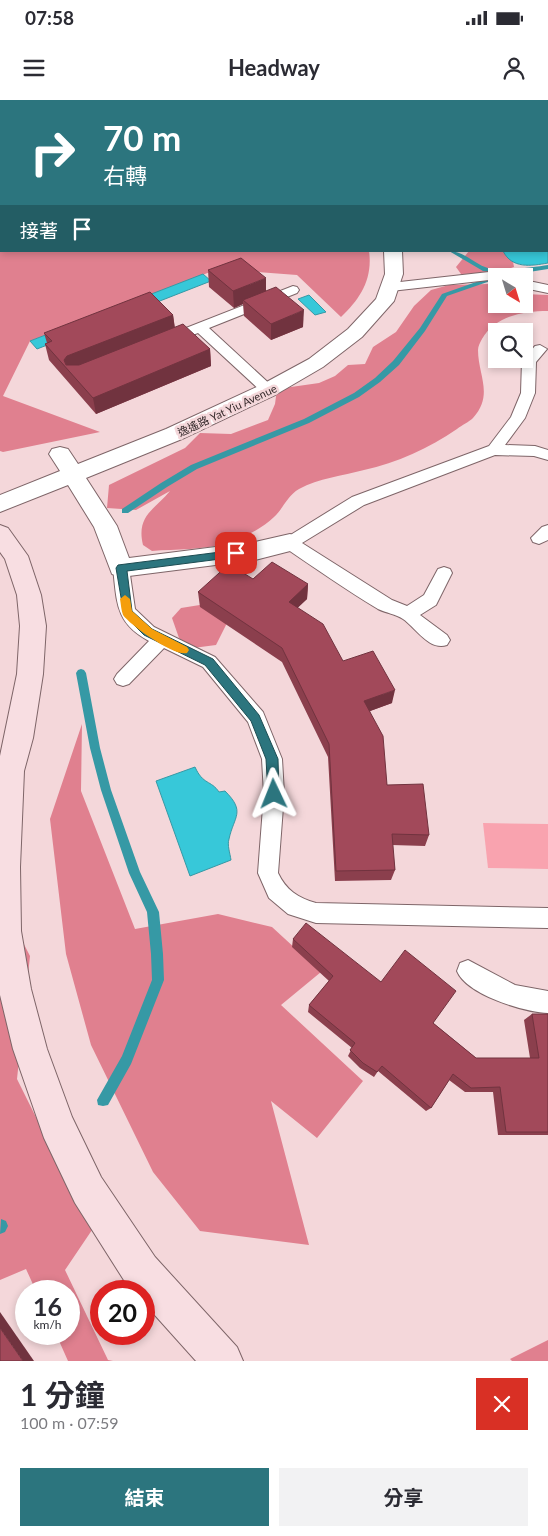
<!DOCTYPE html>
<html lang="zh-TW">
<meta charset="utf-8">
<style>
body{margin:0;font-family:Lato,"Noto Sans TC",sans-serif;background:#f2f2f3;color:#2b2b33;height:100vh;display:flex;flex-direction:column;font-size:19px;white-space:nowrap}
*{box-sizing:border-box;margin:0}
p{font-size:16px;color:#7c7c81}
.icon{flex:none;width:28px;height:28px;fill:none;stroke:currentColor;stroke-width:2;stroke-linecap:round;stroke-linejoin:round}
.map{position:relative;height:1261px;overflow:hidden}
.panel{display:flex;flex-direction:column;background:#fff;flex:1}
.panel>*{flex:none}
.banner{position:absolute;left:0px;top:0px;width:549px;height:152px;box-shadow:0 2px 8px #0003;background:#2c757e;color:#fff;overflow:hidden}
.needle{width:32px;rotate:142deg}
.buttons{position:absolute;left:488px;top:168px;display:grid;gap:10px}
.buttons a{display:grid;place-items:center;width:45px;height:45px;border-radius:0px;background:#fff;box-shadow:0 2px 8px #0003;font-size:25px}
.speed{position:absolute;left:15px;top:1180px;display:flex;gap:10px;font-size:25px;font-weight:700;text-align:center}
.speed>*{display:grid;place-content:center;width:65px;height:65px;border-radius:50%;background:#fff;box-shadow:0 2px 8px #0003;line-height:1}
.speed small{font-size:12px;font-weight:400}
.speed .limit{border:8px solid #d22;background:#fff;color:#111}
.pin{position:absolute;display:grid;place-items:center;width:42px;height:42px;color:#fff;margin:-21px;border-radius:10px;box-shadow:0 2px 8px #0006}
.me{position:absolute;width:55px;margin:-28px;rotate:358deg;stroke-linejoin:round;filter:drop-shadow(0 0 4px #0008)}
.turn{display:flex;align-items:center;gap:18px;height:105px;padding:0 20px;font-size:22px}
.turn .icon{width:65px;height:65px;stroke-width:2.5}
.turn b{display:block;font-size:35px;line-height:42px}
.then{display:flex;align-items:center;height:48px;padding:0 20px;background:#0003;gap:10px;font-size:19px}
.round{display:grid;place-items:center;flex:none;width:52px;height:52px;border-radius:0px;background:#f2f2f3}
.headline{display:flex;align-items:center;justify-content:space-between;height:85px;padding:0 20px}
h1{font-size:30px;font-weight:700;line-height:38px}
.action{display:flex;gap:10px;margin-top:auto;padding:10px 20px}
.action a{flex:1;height:58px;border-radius:0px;background:#2c757e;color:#fff;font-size:20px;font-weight:700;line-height:58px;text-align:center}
.action a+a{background:#f2f2f3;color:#2b2b33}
.status{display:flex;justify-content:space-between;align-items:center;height:35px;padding:0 25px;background:#fff;direction:ltr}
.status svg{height:14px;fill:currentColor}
header{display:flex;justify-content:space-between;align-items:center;height:65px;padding:0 20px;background:#fff;font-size:22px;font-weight:700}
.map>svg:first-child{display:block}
.green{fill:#f9a3af}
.forest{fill:#e0808f}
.water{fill:#37c8d9;stroke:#3699a5}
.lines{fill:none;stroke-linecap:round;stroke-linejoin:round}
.stream{fill:#3699a5;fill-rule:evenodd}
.service-casing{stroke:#7e6568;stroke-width:2}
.minor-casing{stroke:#7e6568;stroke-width:2}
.secondary-casing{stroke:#7e6568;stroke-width:2}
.service{fill:#fff;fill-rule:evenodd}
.minor{fill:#fff;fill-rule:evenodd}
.secondary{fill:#f8dee2;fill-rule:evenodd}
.wall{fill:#8b3f4d}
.shaded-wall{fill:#71333f}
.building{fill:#a2495a;stroke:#71333f}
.route{fill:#2c757e;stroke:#1d4c52}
.slow{fill:#f59e0b}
.labels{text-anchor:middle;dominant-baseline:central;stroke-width:5;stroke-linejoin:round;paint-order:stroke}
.far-street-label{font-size:11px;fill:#352a2b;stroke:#f4d7da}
</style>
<div class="status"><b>07:58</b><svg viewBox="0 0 49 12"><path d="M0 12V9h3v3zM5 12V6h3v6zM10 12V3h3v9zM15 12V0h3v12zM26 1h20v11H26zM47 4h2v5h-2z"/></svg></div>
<header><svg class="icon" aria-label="menu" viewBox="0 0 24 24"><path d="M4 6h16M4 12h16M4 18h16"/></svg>Headway<svg class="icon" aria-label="person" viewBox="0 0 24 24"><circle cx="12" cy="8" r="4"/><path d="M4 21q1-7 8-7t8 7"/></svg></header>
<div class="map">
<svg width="548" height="1261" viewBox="0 0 548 1261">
<rect width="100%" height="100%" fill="#f4d7da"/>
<path class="green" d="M 483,723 L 548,724 L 548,769 L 488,768 Z"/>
<g class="forest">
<path d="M 0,103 L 1,151 L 369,151 C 373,179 360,199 341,217 L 297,175 L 218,169 L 30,241 L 3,296 L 100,332 L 3,352 L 0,351 Z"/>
<path d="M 469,151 L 511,151 L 514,167 L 495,173 L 461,174 L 456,167 Z"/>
<path d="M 488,184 L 496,193 L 496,204 L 524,204 L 524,194 L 548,195 L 548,211 C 523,211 495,216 482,239 C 480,243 478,246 478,250 C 478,275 494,295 473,318 C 469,322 462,325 457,329 C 429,348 397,363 364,370 C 342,376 319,378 299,389 C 287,396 283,409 274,417 C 263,428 242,439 227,443 C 204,450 176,449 152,451 L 143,445 C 136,416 154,410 170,391 L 136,410 L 107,408 L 109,385 L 185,348 L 200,333 L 231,334 L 268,320 L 275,304 L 277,289 L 319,283 L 335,276 L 348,265 L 365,264 L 373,247 L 396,232 L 414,206 L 431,190 L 449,185 Z"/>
<path d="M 206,504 L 229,519 L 216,545 L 193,548 L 179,538 L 172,518 L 181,508 Z"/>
<path d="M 82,624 L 81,691 L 135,829 L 218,814 L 272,827 L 321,872 L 281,905 L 363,981 L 317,1038 L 271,1001 L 309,1145 L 200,1131 L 153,1072 L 91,945 L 66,854 L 50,719 Z"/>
<path d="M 0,821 L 12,821 L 30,856 L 17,979 L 92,1130 L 65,1170 L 108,1260 L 113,1261 L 68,1261 L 56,1234 L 69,1234 L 69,1191 L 36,1191 L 26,1169 L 0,1180 Z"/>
<path d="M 548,1240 L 548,1261 L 512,1261 L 510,1259 Z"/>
</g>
<g class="water">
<path d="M 548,116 L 548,163 C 531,166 512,169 503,151 L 548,151 Z"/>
<path d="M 203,174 L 211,181 L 37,249 L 30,241 Z"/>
<path d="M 309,195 L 326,212 L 315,215 L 298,199 Z"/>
<path d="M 195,667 C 203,685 211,680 219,692 L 225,691 C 246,712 234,716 229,739 C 227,745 230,753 231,760 L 190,776 L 156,681 Z"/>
</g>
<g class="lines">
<g class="stream">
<path d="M 449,151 C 463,151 472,162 485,167 C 498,173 533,167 548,165 L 548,169 L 510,175 L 507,173 L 483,171 Z"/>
<path d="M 496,175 L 499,176 L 496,176 L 496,179 L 447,196 L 425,231 L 399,265 L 380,282 L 359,297 L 309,323 L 197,369 L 167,387 L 128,413 L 122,413 L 122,409 L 161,383 L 191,365 L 304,319 L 354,293 L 375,278 L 393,261 L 420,228 L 442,194 Z"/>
<path d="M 81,569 L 84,570 L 86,573 L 100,648 L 111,690 L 140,772 L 159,812 L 163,854 L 164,880 L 131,964 L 108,1005 L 103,1006 L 98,1005 L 97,1000 L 122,956 L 152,880 L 151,854 L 147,812 L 129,773 L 101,690 L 90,648 L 76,573 L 78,570 Z"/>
<path d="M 1,1119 L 6,1121 L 8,1126 L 5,1132 L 0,1134 Z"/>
</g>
<g class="service-casing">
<g id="service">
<rect x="0" y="88" width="1" height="6"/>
<path d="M 489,172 L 502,176 L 496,176 L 496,181 L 489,180 L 391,191 L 385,187 L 391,183 Z"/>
<path d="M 524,180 L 548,185 L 548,193 L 524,188 Z"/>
<path d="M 293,186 L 297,187 L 299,190 L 297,193 L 209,228 L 273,287 L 275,290 L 273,293 L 263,293 L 198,233 L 168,244 L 161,240 L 163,237 Z"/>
<path d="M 540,245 L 547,249 L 536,262 L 535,293 L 525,318 L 505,345 L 535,346 L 548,350 L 548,360 L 534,356 L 495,355 L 364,405 L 302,443 L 392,500 L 407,506 L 424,495 L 438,469 L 444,467 L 450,469 L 452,473 L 436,505 L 420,515 L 447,535 L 450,540 L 447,545 C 429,551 416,528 403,519 C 396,514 386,513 378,509 C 346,490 315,468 284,447 L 282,443 L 284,439 L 352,397 L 489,346 L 511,317 L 521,293 L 522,261 L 535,246 Z"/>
<path d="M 548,425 L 548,440 L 539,444 L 533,442 L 531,438 L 542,427 Z"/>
<path d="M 121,462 L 127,464 L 129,468 L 135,509 L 154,527 L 215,557 L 263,612 L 282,659 L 284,694 L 278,773 C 286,790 298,798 316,803 L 548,808 L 548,828 L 316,823 L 288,814 L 269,798 L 258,773 L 264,694 L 262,659 L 248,622 L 203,567 L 164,548 L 129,584 L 123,586 L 117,584 L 114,579 L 117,574 L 149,541 C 115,523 117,502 113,468 L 115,464 Z"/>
<path d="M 468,860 L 515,885 L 548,891 L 548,913 C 524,912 467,895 457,871 L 460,863 Z"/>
</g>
</g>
<g class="minor-casing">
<path id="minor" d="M 384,151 L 402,151 L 403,174 L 394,201 L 362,237 L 323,267 L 275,295 L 182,339 L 86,378 L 117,426 L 129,458 L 255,442 L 290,434 L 298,437 L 302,443 L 298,449 L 255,460 L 121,477 L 112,474 L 94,427 L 68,385 L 0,412 L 0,395 L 60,371 L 49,354 L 52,349 L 60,347 L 68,349 L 78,364 L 166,329 L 261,285 L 309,259 L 348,229 L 376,199 L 385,174 Z"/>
</g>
<g class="secondary-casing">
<path id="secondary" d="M 0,425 L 8,428 L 28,456 L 41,495 L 46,526 L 43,574 L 33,638 L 24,671 L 20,767 L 21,831 L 31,889 L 47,949 L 72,1017 L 101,1077 L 155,1157 L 237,1247 L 243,1261 L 196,1261 L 144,1203 L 144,1191 L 133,1191 L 127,1185 L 75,1103 L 44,1038 L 13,949 L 0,895 L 0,656 L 17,574 L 20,526 L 17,495 L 5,459 L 0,452 Z"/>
</g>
<use href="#service" class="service"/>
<use href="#minor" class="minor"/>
<use href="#secondary" class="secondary"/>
</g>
<g class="wall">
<rect x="71" y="0" width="67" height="1"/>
<path d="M 208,170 L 266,191 L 303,227 L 271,240 L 244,216 L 243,204 L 234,208 L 209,187 Z"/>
<path d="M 173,215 L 175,228 L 210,249 L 211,266 L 96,314 L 49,260 L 45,244 L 47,243 L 44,233 Z"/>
<path d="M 253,479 L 308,484 L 307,499 L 297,508 L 343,561 L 392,603 L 370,611 L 387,685 L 429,735 L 425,746 L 392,745 L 395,770 L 391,780 L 335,781 L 328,657 L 282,562 L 200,507 L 198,492 Z"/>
<path d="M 293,839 L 433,923 L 476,958 L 530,958 L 524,920 L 532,914 L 548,914 L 548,1035 L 498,1035 L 493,992 L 465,992 L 449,980 L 431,1008 L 426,1011 L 378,971 L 374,977 L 360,968 L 348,956 L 352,948 L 308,912 L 309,905 L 329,881 L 292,847 Z"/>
</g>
<g class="shaded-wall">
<rect x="122" y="0" width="16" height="1"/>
<path d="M 266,178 L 266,195 L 243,200 L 243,204 L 234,208 L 233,191 Z"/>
<path d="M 304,210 L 303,227 L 271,240 L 271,224 Z"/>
<path d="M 173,215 L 175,231 L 71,273 L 64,260 L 67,256 Z"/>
<path d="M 210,249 L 211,266 L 96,314 L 93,298 Z"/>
<path d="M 308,484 L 307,499 L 288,517 L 289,502 Z"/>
<path d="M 395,590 L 392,603 L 362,614 L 364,601 Z"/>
<path d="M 0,1212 L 34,1261 L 23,1261 L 0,1228 Z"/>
</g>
<g class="building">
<path d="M 225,0 L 373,0 L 372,1 L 219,1 Z"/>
<path d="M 241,158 L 266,178 L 233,191 L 208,170 Z"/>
<path d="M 276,187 L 304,210 L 271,224 L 243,200 Z"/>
<path d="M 150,192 L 173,215 L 67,256 L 64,260 L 66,265 L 79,265 L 183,224 L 210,249 L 93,298 L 45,244 L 52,241 L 44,233 Z"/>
<path d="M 272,462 L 308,484 L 289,502 L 323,524 L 343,561 L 373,551 L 395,590 L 364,601 L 383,636 L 387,685 L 423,684 L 429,735 L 392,734 L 395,770 L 336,771 L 329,644 L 282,548 L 198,492 L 229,464 L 253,479 Z"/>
<path d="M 306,823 L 381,882 L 405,850 L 456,891 L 433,923 L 476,958 L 539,958 L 532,914 L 548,914 L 548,1032 L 506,1032 L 500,987 L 471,988 L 453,974 L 431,1008 L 382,966 L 377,972 L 363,963 L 350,950 L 355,943 L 309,905 L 333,876 L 293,839 Z"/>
<path d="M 0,1228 L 23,1261 L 0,1261 Z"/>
</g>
<path class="route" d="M 236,450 L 241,453 L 236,457 L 127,471 L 132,511 L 152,529 L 213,559 L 259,615 L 278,659 L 279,694 L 278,698 L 274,699 L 269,698 L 268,694 L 266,659 L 251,621 L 205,565 L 144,535 L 124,515 L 116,468 L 118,465 Z"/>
<path class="slow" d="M 125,495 L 130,499 L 132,511 L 152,529 L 187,547 L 189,550 L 187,553 C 175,557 131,526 123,515 C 121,510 121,504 120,499 Z"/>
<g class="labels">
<g class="far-street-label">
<text transform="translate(227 310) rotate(-25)">逸遙路 Yat Yiu Avenue</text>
</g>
</g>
</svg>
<div class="buttons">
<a><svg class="needle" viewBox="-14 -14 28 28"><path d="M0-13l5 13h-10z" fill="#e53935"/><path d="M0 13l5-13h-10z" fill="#7c7c81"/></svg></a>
<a><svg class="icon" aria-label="search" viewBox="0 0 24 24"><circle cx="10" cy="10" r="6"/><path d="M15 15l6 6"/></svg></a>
</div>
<div class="speed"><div>16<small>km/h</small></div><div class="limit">20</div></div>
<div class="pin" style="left:236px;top:453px;background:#d93025"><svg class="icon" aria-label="arrive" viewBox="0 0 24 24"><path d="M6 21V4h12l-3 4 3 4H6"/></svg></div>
<svg class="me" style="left:274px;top:694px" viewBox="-20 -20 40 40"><path d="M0-17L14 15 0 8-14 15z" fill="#2c757e" stroke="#fff" stroke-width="4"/></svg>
<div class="banner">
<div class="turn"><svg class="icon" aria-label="right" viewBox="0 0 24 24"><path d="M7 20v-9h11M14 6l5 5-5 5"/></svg><div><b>70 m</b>右轉</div></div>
<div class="then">接著<svg class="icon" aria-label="arrive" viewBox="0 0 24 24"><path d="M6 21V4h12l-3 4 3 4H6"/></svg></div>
</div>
</div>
<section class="panel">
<div class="headline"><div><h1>1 分鐘</h1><p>100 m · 07:59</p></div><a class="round" style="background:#d93025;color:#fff"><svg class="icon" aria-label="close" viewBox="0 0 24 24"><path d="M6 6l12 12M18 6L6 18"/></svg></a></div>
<div class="action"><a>結束</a><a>分享</a></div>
</section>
